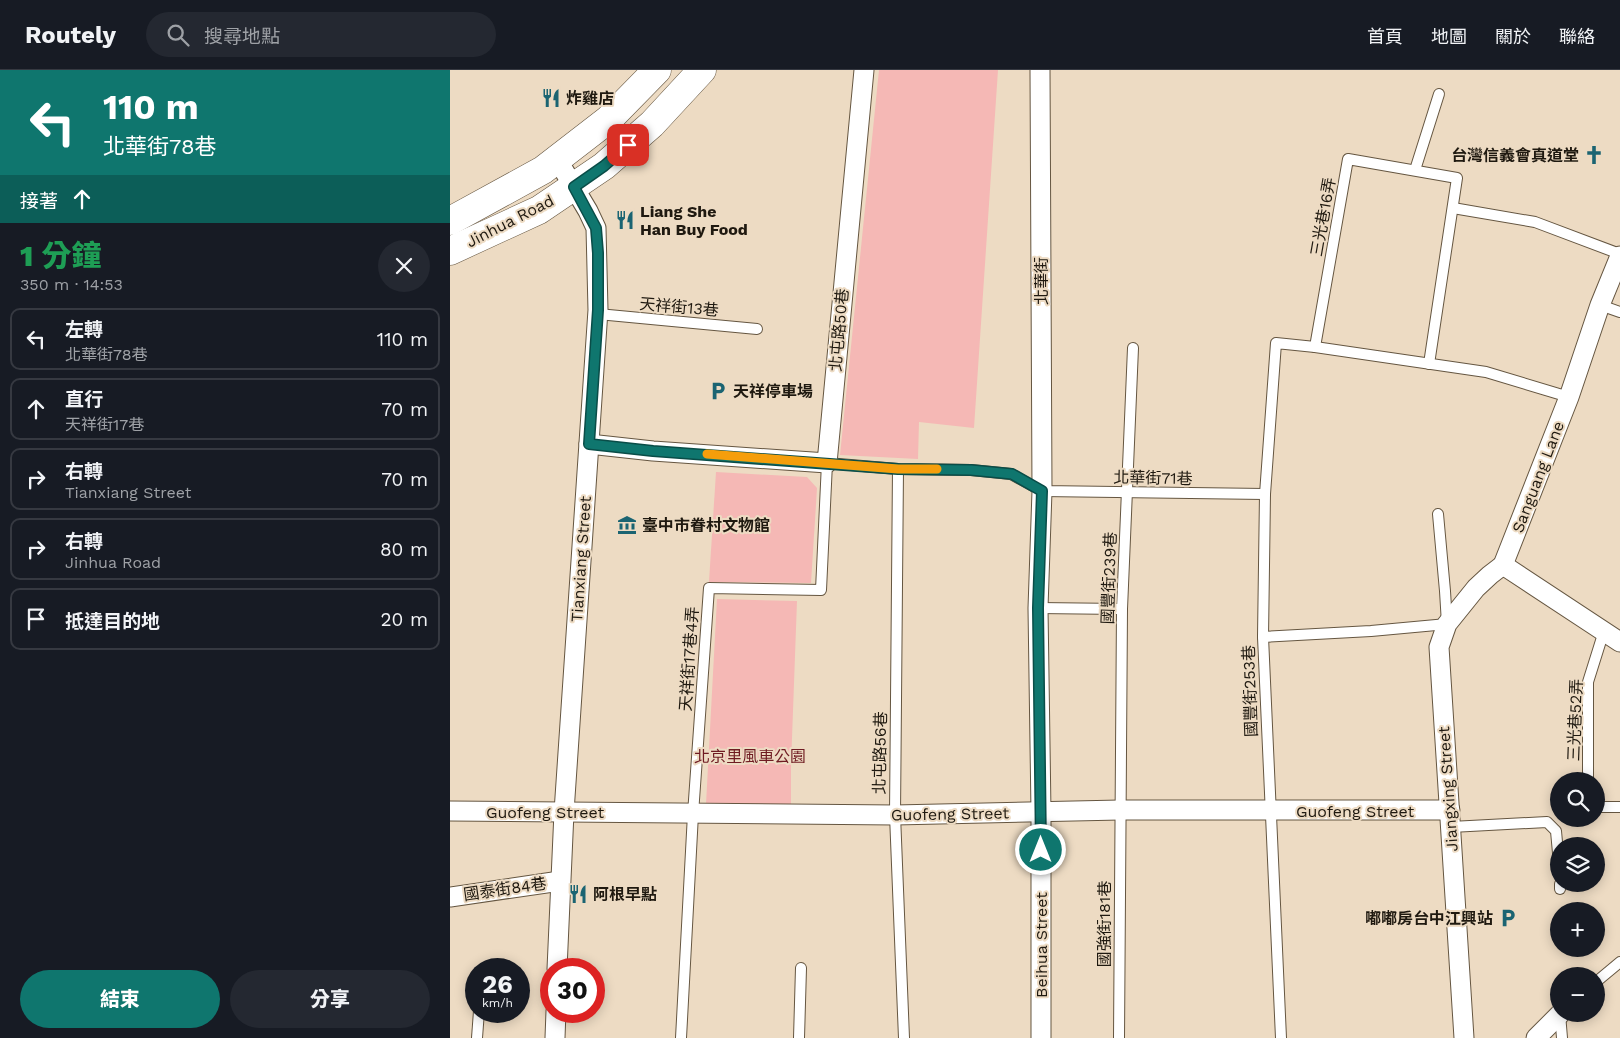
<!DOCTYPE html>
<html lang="zh-TW">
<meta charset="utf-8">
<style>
body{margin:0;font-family:"Work Sans","Noto Sans TC",sans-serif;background:#242831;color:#f1f3f6;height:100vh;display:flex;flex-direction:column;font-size:19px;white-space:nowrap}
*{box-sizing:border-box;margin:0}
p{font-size:16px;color:#9ea1a6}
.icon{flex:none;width:28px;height:28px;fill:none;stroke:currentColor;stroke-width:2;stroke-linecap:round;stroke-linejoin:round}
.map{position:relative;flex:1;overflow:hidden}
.sheet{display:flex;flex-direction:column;background:#171b24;width:450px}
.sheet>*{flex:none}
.guide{background:#0f766e;color:#fff;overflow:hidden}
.fabs{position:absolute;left:1100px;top:702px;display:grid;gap:10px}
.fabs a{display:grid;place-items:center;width:55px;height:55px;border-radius:50%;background:#171b24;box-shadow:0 2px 12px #0003;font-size:25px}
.speed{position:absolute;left:15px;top:888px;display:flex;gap:10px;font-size:25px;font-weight:700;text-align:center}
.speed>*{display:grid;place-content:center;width:65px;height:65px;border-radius:50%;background:#171b24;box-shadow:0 2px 12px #0003;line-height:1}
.speed small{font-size:12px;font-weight:400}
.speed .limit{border:8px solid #d22;background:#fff;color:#111}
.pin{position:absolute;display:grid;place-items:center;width:42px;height:42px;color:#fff;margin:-21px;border-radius:10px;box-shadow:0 2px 8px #0006}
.me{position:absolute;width:55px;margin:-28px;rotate:0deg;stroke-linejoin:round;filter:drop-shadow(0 0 4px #0008)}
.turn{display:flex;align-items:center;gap:18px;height:105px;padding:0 20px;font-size:22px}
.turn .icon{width:65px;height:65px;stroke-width:2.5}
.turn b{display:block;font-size:35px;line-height:42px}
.then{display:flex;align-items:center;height:48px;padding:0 20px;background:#0003;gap:10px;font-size:19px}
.round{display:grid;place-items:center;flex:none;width:52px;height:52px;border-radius:26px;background:#242831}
.summary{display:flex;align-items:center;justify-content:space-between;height:85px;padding:0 20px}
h1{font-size:30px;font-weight:800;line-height:38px;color:#1e9e55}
.cta{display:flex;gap:10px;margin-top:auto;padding:10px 20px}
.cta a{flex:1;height:58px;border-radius:30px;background:#0f766e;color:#fff;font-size:20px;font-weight:800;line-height:58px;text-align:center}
.cta a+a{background:#242831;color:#f1f3f6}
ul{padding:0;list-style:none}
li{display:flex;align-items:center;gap:15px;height:62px;margin:0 10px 8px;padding:0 10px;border:2px solid #363941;border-radius:10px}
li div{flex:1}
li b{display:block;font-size:19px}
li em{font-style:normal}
header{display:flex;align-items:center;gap:30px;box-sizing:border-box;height:70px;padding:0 25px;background:#171b24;border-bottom:1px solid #363941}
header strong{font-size:24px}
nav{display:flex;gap:28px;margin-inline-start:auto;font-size:18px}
.search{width:350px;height:45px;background:#242831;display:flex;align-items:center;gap:12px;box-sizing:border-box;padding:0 18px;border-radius:28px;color:#9ea1a6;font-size:19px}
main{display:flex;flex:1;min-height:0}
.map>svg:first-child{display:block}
.green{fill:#f5b8b5}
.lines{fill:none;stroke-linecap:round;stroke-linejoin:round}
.service-casing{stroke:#655641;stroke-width:12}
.minor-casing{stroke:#655641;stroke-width:21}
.primary-casing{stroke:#655641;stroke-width:29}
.service{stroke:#fff;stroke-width:10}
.minor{stroke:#fff;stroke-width:19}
.primary{stroke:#fff;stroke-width:28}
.route-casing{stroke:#0a4d48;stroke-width:12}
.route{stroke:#0f766e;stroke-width:9}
.slow{stroke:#f59e0b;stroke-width:9}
.labels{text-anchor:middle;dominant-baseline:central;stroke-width:4;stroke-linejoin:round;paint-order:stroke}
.poi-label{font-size:16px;font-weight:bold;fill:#1f1910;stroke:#eddbc3;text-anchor:start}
.street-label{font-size:16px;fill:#1f1910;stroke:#eddbc3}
.park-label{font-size:16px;fill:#6f1b22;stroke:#eddbc3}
</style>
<header>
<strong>Routely</strong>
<div class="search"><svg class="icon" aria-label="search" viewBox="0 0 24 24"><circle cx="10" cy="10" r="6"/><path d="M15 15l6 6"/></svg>搜尋地點</div>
<nav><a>首頁</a><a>地圖</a><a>關於</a><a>聯絡</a></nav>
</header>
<main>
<section class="sheet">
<div class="guide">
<div class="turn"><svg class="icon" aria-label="left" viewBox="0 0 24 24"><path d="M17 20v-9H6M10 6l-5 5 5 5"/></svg><div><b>110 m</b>北華街78巷</div></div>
<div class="then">接著<svg class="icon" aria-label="ahead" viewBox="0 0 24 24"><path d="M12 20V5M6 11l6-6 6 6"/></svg></div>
</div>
<div class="summary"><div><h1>1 分鐘</h1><p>350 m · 14:53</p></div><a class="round"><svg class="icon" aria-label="close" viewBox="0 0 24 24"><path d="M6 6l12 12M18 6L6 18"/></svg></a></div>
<ul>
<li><svg class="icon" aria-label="left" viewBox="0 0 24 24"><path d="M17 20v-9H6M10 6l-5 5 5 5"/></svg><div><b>左轉</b><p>北華街78巷</p></div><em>110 m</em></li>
<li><svg class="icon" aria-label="ahead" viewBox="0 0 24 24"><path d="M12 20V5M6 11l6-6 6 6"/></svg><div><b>直行</b><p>天祥街17巷</p></div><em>70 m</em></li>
<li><svg class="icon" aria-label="right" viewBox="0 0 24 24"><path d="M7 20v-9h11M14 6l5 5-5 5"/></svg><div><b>右轉</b><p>Tianxiang Street</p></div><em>70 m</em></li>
<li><svg class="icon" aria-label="right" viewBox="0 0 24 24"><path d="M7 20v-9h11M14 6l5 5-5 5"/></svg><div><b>右轉</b><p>Jinhua Road</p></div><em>80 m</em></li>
<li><svg class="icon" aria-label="arrive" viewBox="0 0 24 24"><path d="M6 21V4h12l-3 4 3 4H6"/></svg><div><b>抵達目的地</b></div><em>20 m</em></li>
</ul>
<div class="cta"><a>結束</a><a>分享</a></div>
</section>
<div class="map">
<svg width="1170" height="968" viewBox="0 0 1170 968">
<rect width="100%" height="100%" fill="#eddbc3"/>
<g class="green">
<path d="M 429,0 L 548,0 L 524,358 L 469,352 L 468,389 L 390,385 Z"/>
<path d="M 266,402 L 357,407 L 367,418 L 361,513 L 259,512 Z"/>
<path d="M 267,529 L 347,531 L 341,696 L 341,737 L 256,734 Z"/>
</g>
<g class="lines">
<g class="service-casing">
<g id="service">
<path d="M 965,100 L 989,24"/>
<path d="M 1003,138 L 1085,152 L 1170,184"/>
<path d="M 1150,235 L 1170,242"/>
<path d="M 148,244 L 307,259"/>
<path d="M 865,277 L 898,89 L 1007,108 L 979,294"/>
<path d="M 448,399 L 445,745 L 454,968"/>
<path d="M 588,538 L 672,539"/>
<path d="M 813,567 L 921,561 L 997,554 L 995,521 L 988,444"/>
<path d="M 1138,711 L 1138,612 L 1154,561"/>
<path d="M 1146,737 L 1170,737"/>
<path d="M 1001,757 L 1097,752 L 1106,761 L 1109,794"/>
<path d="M 1110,814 L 1110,819"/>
<path d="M 1146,912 L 1170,892"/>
<path d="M 1110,944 L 1112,968"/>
<path d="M 27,968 L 29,941"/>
<path d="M 231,968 L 243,744 L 259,518 L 371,520 L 377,393 L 448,399 L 521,400 L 561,404 L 592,421 L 815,424"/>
<path d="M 349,968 L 351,898"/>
<path d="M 669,968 L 672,539 L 683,278"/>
<path d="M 831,968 L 813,567 L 815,424 L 826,273 L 865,277 L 1036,302 L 1119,327"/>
</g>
</g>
<g class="minor-casing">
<g id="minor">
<path d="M 590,0 L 592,421 L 588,538 L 591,742 L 591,968"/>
<path d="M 139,374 L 203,381 L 377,393 L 414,0"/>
<path d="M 1053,495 L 1119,327 L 1150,235 L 1170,186"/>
<path d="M 1053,495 L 1170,572"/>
<path d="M 0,741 L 445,745 L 670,740 L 1000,740"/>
<path d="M 0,827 L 110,811"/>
<path d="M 107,899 L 114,742 L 148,240 L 146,158 L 138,141 L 107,89"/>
<path d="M 105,968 L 106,941"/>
<path d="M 1014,968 L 989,577 L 997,554 L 1026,518 L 1040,505 L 1053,495"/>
<path d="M 1086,968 L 1110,944"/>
</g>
</g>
<g class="primary-casing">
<g id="primary">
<path d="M 0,151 L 93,100 L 159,49 L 207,0"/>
<path d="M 0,181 L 89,140 L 154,96 L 202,54 L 252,0"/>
</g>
</g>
<use href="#service" class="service"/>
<use href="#minor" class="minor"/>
<use href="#primary" class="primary"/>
</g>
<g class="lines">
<g class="route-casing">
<path id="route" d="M 178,75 L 154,96 L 124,117 L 146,158 L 148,183 L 148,240 L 139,374 L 203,381 L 448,399 L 521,400 L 562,404 L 592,421 L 588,538 L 591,780"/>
</g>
<use href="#route" class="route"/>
<path class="slow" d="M 257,384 L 448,399 L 487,399"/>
</g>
<defs>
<g id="restaurant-bare" transform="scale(1.5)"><path d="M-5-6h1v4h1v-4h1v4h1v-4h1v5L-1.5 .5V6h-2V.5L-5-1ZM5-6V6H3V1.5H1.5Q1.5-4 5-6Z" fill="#1b6472" stroke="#eddbc3" stroke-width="2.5" paint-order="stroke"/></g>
<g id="church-bare" transform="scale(1.5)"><path d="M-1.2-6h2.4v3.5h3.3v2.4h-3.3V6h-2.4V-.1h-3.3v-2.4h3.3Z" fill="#1b6472" stroke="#eddbc3" stroke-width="2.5" paint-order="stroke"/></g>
<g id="parking-bare" transform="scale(1.5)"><path d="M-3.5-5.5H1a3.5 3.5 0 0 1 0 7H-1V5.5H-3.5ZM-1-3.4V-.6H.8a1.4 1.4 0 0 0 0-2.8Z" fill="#1b6472" stroke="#eddbc3" stroke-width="2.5" paint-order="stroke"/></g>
<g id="museum-bare" transform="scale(1.5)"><path d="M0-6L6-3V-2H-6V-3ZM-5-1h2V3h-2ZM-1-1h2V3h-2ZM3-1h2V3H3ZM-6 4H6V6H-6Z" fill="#1b6472" stroke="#eddbc3" stroke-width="2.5" paint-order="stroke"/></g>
</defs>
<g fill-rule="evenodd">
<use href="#restaurant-bare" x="101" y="28"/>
<use href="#church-bare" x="1144" y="85"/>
<use href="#restaurant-bare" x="175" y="150"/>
<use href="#parking-bare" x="268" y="321"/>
<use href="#museum-bare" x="177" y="455"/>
<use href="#restaurant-bare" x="128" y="824"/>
<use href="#parking-bare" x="1058" y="848"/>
</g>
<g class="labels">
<g class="poi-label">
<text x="116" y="28">炸雞店</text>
<text x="1129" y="85" text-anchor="end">台灣信義會真道堂</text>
<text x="190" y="141">Liang She<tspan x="190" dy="18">Han Buy Food</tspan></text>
<text x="283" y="321">天祥停車場</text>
<text x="192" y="455">臺中市眷村文物館</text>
<text x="143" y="824">阿根早點</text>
<text x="1043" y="848" text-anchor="end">嘟嘟房台中江興站</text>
</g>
<g class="street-label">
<text transform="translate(873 147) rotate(-80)">三光巷16弄</text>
<text transform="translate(60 151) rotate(-27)">Jinhua Road</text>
<text transform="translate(591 211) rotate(-90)">北華街</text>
<text transform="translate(229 237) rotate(5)">天祥街13巷</text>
<text transform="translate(389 260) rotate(-85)">北屯路50巷</text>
<text transform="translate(1088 407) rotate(-69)">Sanguang Lane</text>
<text transform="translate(703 408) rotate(1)">北華街71巷</text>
<text transform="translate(131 489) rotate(-86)">Tianxiang Street</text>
<text transform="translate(659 508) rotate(-88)">國豐街239巷</text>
<text transform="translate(239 589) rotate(-86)">天祥街17巷4弄</text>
<text transform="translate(800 621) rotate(-92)">國豐街253巷</text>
<text transform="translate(1125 650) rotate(-88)">三光巷52弄</text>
<text transform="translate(430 683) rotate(-89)">北屯路56巷</text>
<text transform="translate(998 719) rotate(-94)">Jiangxing Street</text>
<text x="905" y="741">Guofeng Street</text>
<text x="95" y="742">Guofeng Street</text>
<text transform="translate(500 744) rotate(-1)">Guofeng Street</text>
<text transform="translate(55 819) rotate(-8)">國泰街84巷</text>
<text transform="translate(654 854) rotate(-90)">國強街181巷</text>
<text transform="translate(591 875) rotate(-90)">Beihua Street</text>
</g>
<g class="park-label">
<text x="300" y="686">北京里風車公園</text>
</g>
</g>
</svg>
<div class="fabs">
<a><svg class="icon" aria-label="search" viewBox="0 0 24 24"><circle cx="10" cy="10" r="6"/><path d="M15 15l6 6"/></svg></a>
<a><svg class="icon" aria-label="layers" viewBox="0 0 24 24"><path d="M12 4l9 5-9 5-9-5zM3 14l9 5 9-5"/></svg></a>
<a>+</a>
<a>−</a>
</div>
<div class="speed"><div>26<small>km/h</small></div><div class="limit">30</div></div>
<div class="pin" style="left:178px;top:75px;background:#d93025"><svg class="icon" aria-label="arrive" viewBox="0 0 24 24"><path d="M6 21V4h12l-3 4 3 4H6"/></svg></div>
<svg class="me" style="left:591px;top:780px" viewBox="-20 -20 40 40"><circle r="17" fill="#0f766e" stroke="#fff" stroke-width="3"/><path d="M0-11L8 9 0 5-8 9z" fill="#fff"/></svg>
</div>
</main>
